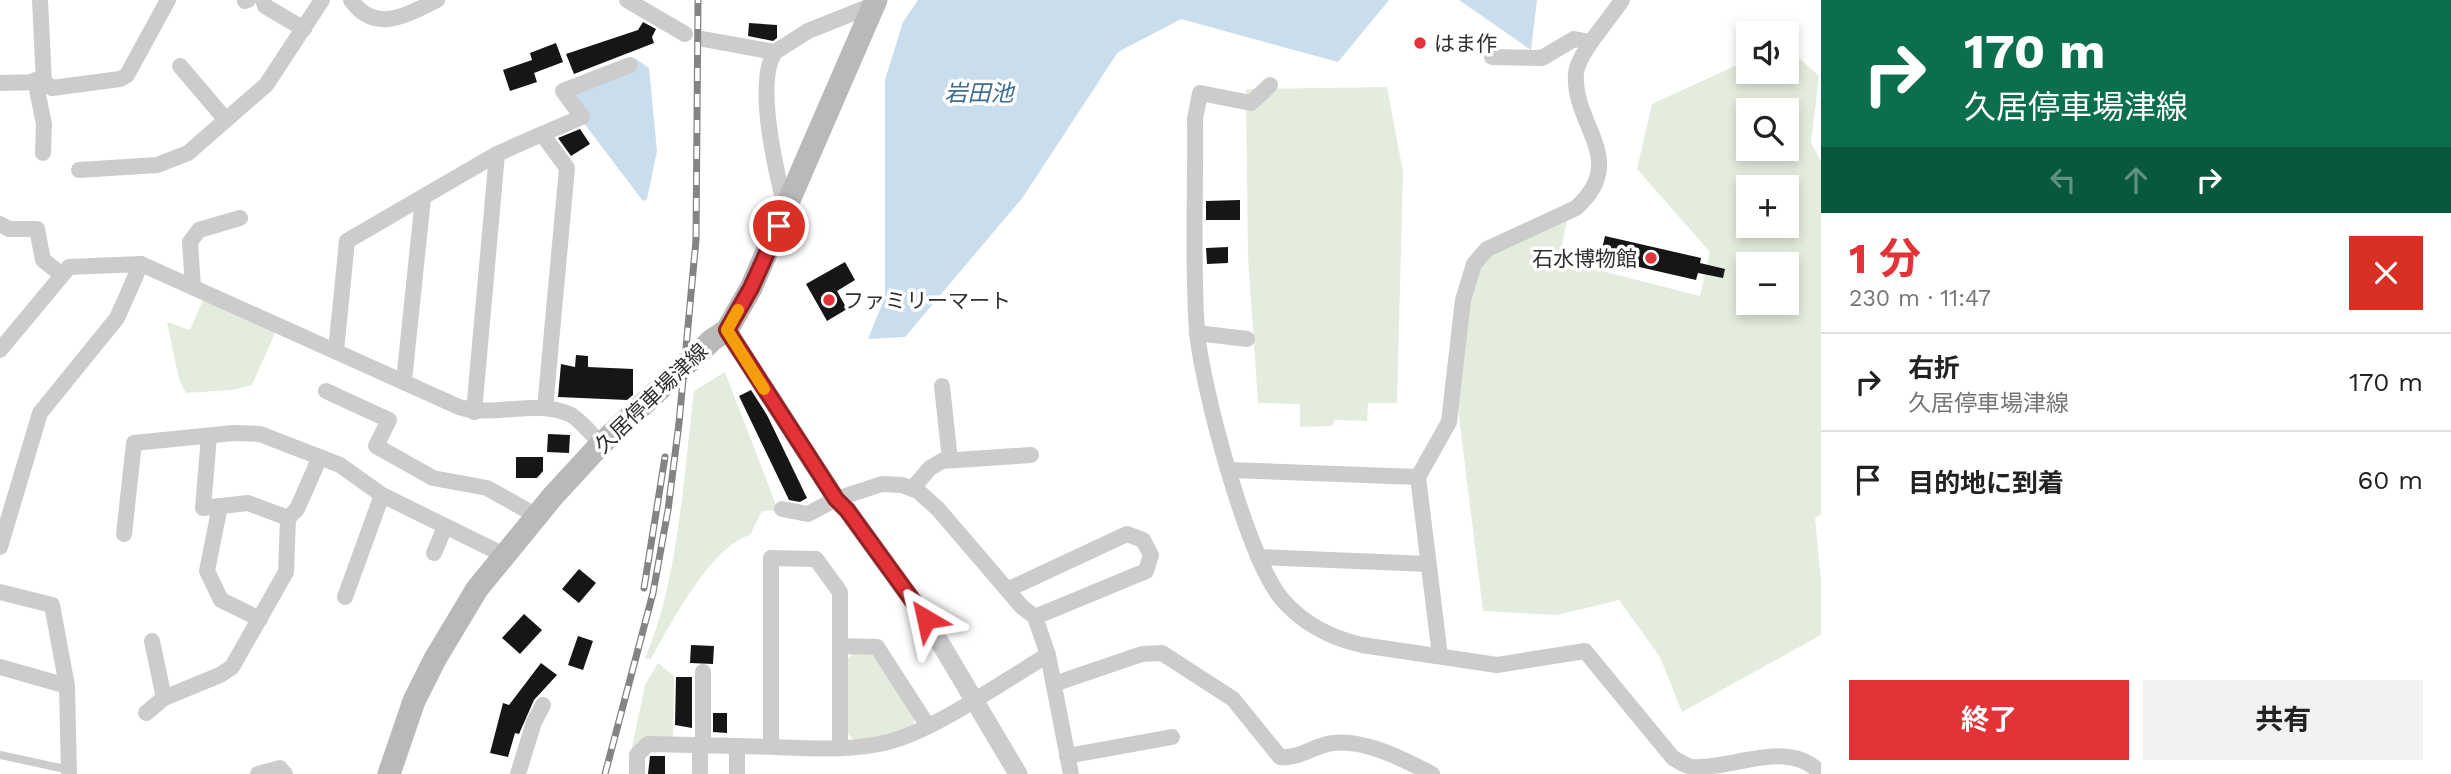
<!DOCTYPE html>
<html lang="ja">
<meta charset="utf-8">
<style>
body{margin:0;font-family:"Work Sans","Noto Sans JP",sans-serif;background:#f2f2f2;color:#222;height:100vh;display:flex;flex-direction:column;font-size:26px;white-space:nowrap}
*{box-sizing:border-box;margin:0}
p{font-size:23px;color:#767676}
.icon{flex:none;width:38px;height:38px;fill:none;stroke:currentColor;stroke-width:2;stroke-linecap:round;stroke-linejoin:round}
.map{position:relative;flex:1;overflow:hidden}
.side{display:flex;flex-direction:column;background:#fff;width:630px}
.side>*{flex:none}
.top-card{background:#0b6e4f;color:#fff;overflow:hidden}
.tools{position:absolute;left:1736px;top:21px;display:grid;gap:14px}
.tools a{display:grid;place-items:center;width:63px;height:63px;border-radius:0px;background:#fff;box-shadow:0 4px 10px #0003;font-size:35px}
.pin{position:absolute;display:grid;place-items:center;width:60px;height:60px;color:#fff;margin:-30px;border:4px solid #fff;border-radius:50%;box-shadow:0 2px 7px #0007}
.me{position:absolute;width:77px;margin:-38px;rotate:324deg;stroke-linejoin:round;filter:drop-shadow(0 0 5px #0008)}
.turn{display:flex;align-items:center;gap:24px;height:147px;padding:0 28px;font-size:32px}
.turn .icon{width:91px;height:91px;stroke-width:2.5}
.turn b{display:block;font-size:49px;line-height:60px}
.lanes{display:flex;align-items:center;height:66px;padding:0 28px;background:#0003;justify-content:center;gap:35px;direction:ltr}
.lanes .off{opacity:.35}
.round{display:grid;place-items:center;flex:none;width:74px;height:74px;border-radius:0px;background:#f2f2f2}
.summary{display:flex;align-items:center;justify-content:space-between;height:119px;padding:0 28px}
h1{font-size:42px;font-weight:700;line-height:52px;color:#e43338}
.cta{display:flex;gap:14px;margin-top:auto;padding:14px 28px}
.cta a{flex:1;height:80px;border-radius:0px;background:#e43338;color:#fff;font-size:28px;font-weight:700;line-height:80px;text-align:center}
.cta a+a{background:#f2f2f2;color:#222}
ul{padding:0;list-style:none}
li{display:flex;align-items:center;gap:21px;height:98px;padding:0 28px;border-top:2px solid #e0e0e0}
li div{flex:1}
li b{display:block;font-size:26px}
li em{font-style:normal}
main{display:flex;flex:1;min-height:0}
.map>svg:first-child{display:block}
.green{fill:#e4ecdd;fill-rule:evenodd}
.water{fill:#c9ddec}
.building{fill:#161616}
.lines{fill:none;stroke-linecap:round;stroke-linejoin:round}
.service{stroke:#ccc;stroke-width:8}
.minor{stroke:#ccc;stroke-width:16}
.tertiary{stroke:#ccc;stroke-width:19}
.secondary{stroke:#b9b9b9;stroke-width:23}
.rail-casing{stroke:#848484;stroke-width:7}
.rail{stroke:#fff;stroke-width:4.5;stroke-dasharray:13;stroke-linecap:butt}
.route-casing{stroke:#942124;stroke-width:18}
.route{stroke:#e43338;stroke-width:12}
.slow{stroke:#f59e0b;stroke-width:12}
.poi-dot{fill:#e43338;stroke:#fff;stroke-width:2.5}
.labels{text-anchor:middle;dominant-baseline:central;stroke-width:7;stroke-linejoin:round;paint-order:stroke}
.poi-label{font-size:21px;fill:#2f2f2f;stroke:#fff;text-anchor:start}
.street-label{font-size:21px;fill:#2f2f2f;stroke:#fff}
.water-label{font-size:23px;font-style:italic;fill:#3d6c91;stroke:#fff}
</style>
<main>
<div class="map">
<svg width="1821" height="774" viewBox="0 0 1821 774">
<rect width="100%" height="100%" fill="#fff"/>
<g class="green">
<path d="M 1787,47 L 1819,76 L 1811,143 L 1821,161 L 1821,514 L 1815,518 L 1821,580 L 1821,635 L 1682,712 L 1660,657 L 1619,600 L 1557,615 L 1483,611 L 1458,408 L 1470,304 L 1480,266 L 1496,251 L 1567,220 L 1559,260 L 1700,296 L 1710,252 L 1637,169 L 1652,104 L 1748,60 L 1748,72 L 1787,72 ZM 1748,110 L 1787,110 L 1787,149 L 1748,149 ZM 1748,187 L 1787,187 L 1787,226 L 1748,226 ZM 1748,264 L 1787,264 L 1787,303 L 1748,303 Z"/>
<path d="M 1387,87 L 1403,172 L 1397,403 L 1368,403 L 1367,421 L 1335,420 L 1332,426 L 1300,427 L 1300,404 L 1258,403 L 1248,257 L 1246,89 Z"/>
<path d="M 204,298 L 276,331 L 252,385 L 232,390 L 186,393 L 179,379 L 167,322 L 190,330 Z"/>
<path d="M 725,372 L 778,510 L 762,511 L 750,535 C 710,547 671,624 651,659 L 645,658 C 678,584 684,473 694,391 Z"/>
<path d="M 853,653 L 868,653 L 877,658 L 915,718 L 912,728 L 888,736 L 854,740 L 846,732 L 847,660 Z"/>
<path d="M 658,663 L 674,676 L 673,738 L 631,752 L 645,685 Z"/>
</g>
<g class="water">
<path d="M 918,0 L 1389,0 L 1338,62 L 1181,19 L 1118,52 L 1023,197 L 905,337 L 868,339 L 885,297 L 885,80 L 903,22 Z"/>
<path d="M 1459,0 L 1537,0 L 1531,50 Z"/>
<path d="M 636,59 L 649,68 L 657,151 L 647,199 L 643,201 L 583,122 L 572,92 Z"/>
</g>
<g class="building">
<path d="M 643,22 L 656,29 L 652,37 L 654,43 L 574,74 L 566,54 L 638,30 Z"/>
<path d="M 749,23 L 777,25 L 777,38 L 773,41 L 748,36 Z"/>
<path d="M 556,43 L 563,62 L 534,73 L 537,82 L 510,91 L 503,70 L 532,60 L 530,53 Z"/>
<path d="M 580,129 L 590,144 L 571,156 L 558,138 Z"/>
<path d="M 1240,200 L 1240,220 L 1206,220 L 1206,201 Z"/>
<path d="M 1605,236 L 1701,258 L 1700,263 L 1725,269 L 1723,278 L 1698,273 L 1696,280 L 1600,258 Z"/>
<path d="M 1228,247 L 1228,263 L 1207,264 L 1206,248 Z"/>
<path d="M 845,262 L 855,280 L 837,291 L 847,309 L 827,321 L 806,284 Z"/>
<path d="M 576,355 L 588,356 L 588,367 L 633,369 L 633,395 L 627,400 L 558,397 L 561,364 L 575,367 Z"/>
<path d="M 751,390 L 767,415 L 807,498 L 800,502 L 789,500 L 739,396 Z"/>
<path d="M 548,434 L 570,435 L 569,453 L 547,452 Z"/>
<path d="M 516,457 L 543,457 L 543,471 L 537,478 L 516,478 Z"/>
<path d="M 579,569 L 596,583 L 579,603 L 562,589 Z"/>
<path d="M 524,614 L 542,630 L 520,654 L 502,638 Z"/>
<path d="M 578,636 L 593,641 L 583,670 L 568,665 Z"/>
<path d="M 691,645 L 714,646 L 713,664 L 690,663 Z"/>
<path d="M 541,663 L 557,675 L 534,700 L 519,734 L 515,733 L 508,757 L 490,753 L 503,703 L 509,705 Z"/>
<path d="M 676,677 L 692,677 L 692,728 L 675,725 Z"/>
<path d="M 713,713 L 727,713 L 727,733 L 713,732 Z"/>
<path d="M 650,756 L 665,756 L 665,774 L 648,774 Z"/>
</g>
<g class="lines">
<path class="service" d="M 0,755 L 70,770"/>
<g class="minor">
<path d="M 40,0 L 44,82 L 52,88 L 120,79 L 127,75 L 168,0"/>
<path d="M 263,0 L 265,6 L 304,29"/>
<path d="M 351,0 C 375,35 408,14 437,0"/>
<path d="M 627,0 L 685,34"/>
<path d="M 245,1 L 248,0"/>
<path d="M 703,39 L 775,52 L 808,31 L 873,5"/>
<path d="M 775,52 C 754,83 777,175 786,211"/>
<path d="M 1492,57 L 1542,58 L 1574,39 L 1590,42"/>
<path d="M 180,66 L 226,120"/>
<path d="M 35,80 L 44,124 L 43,153"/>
<path d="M 0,83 L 43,82"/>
<path d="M 1270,85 L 1251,103 L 1200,93 L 1195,119 C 1196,189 1192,261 1197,331 C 1202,388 1247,556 1281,598 C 1302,623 1331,638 1362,645 L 1497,665 L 1585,651 L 1673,758 C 1679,761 1687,767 1693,767 C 1733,770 1790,737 1821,774"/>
<path d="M 542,134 L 582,117 L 563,91 L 630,65"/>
<path d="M 79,170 L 157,165 L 188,153 L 266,85 L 322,0"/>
<path d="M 0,224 L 9,229 L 37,229 L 43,260 L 62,275"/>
<path d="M 141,264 L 459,407 C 494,418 534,399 569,414 C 580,419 592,435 601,444"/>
<path d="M 193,287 L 190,242 L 199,230 L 240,218"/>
<path d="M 1197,333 L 1247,339"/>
<path d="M 0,350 L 69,267 L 141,264 L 117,318 L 40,413 L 0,547"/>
<path d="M 336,351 L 347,241 L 497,154 L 542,134 L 567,168 L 545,408"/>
<path d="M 404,381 L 423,198"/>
<path d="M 942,386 L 950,460"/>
<path d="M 326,391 L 389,420 L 376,446 L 433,478 L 487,488 L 537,516"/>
<path d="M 474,412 L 497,154"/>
<path d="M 209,436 L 203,508 L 248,503 L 288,518"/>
<path d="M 1230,470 L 1418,477"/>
<path d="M 912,489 L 930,468 L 942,461 L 1031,455"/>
<path d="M 220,506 L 207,571 L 221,600 L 260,619"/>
<path d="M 782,509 L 808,514 L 836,499 L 882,484 L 902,485 L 918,491 L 938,509 L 1022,607 L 1035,617 L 1048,655 L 1071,774"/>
<path d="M 124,534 L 134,443 L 233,433 L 260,434 L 340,465 L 382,495 L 504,555"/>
<path d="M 434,553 L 445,527"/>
<path d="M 1258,557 L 1428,564"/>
<path d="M 1009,589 L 1127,534 L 1143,540 L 1151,555 L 1146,571 L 1035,617"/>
<path d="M 0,592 L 52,605 L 67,686 L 69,774"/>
<path d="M 345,597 L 382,495"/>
<path d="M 152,641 L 164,698 L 220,675 L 232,667 L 286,572 L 288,518 L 297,509 L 320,457"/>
<path d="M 841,646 L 877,647 L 928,726"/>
<path d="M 1440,656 L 1418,477 L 1449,422 L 1463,300 L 1474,264 L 1487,249 L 1576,208 C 1630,159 1572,126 1576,73 C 1578,53 1610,19 1622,0"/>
<path d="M 0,667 L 67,686"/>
<path d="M 1054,684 L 1142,654 L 1162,653 L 1233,699 L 1280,757 C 1300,759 1314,745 1333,743 C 1365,739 1405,760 1432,774"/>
<path d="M 146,713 L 164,698"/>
<path d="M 703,745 L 703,672"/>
<path d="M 771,746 L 771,558 L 816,559 L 840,592 L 840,746"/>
<path d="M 1067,756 L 1172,737"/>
<path d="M 258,774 L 280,768 L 285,774"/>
<path d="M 518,774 L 534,722 L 543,705"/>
<path d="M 637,774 L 637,755 L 648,744 L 737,746"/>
<path d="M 700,774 L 700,745"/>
<path d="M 737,774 L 737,746 C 786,746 841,754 888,742 C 936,730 1003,681 1048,655"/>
</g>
<path class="tertiary" d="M 727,330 L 836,499 L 847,510 L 926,619 L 1018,774"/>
<path class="secondary" d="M 389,774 L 414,701 L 435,659 L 477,589 L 553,496 L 601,444 L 712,340 L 727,330 L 751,288 L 876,0"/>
<g class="rail-casing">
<g id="rail">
<path d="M 644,588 L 665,457"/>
<path d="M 605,774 L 653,593 L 668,510 L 679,423 L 696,240 L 698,0"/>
</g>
</g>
<use href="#rail" class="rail"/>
</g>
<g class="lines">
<g class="route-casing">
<path id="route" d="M 779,226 L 751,288 L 727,330 L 836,499 L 847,510 L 926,619"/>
</g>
<use href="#route" class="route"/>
<path class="slow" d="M 738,310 L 727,330 L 764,389"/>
</g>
<g class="poi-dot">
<circle cx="1420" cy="43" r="7"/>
<circle cx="1651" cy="258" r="7"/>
<circle cx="829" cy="300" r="7"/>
</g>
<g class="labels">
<g class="poi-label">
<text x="1434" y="43">はま作</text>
<text x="1637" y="258" text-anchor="end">石水博物館</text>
<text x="843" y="300">ファミリーマート</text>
</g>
<g class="street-label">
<text transform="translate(651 398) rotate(-44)">久居停車場津線</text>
</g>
<g class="water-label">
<text x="979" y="93">岩田池</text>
</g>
</g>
</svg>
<div class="tools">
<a><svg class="icon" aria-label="sound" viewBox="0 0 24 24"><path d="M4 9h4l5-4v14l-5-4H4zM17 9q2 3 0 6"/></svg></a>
<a><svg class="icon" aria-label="search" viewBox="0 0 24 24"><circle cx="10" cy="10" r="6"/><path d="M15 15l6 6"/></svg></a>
<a>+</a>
<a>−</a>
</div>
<div class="pin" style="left:779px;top:226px;background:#d93025"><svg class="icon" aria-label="arrive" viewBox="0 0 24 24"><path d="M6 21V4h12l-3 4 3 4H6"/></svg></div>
<svg class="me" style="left:926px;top:619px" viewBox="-20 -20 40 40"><path d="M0-17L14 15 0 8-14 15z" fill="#e43338" stroke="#fff" stroke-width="4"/></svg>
</div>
<section class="side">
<div class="top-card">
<div class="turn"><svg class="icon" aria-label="right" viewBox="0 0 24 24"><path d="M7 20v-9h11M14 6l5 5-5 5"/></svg><div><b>170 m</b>久居停車場津線</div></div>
<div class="lanes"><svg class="icon off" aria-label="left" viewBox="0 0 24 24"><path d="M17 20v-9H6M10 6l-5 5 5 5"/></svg><svg class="icon off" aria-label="ahead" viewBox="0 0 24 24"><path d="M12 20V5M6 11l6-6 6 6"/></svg><svg class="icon" aria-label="right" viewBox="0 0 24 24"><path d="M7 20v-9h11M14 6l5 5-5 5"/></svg></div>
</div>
<div class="summary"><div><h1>1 分</h1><p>230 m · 11:47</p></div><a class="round" style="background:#d93025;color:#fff"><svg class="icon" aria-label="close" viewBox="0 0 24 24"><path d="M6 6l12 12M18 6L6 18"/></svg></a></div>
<ul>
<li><svg class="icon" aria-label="right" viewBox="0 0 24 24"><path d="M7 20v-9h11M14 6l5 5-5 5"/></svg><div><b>右折</b><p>久居停車場津線</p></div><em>170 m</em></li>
<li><svg class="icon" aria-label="arrive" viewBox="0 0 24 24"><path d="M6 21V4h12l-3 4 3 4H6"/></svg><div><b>目的地に到着</b></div><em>60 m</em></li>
</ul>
<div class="cta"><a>終了</a><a>共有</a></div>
</section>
</main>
